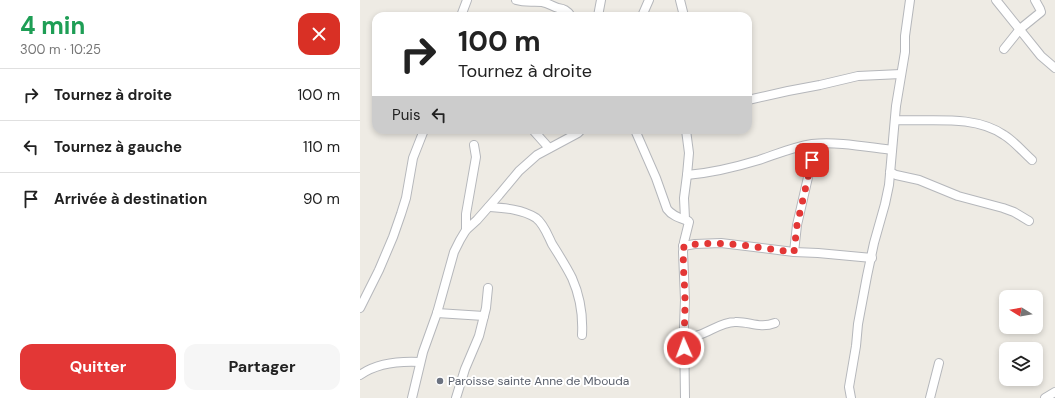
<!DOCTYPE html>
<html lang="fr">
<meta charset="utf-8">
<style>
body{margin:0;font-family:"DM Sans",sans-serif;background:#f6f6f6;color:#222;height:100vh;display:flex;flex-direction:column;font-size:15px;white-space:nowrap}
*{box-sizing:border-box;margin:0}
p{font-size:13px;color:#767676}
.icon{flex:none;width:22px;height:22px;fill:none;stroke:currentColor;stroke-width:2;stroke-linecap:round;stroke-linejoin:round}
.map{position:relative;flex:1;overflow:hidden}
.panel{display:flex;flex-direction:column;background:#fff;width:360px}
.panel>*{flex:none}
.banner{position:absolute;left:12px;top:12px;width:380px;height:122px;border-radius:12px;box-shadow:0 2px 6px #0003;background:#fff;color:#222;overflow:hidden}
.needle{width:26px;rotate:281deg}
.tools{position:absolute;left:639px;top:290px;display:grid;gap:8px}
.tools a{display:grid;place-items:center;width:44px;height:44px;border-radius:8px;background:#fff;box-shadow:0 2px 6px #0003;font-size:20px}
.pin{position:absolute;display:grid;place-items:center;width:34px;height:34px;color:#fff;margin:-17px;border-radius:8px;box-shadow:0 2px 6px #0006}
.me{position:absolute;width:44px;margin:-22px;rotate:358deg;stroke-linejoin:round;filter:drop-shadow(0 0 3px #0008)}
.turn{display:flex;align-items:center;gap:14px;height:84px;padding:0 20px;font-size:18px}
.turn .icon{width:52px;height:52px;stroke-width:2.5}
.turn b{display:block;font-size:28px;line-height:34px}
.then{display:flex;align-items:center;height:38px;padding:0 20px;background:#0003;gap:8px;font-size:15px}
.round{display:grid;place-items:center;flex:none;width:42px;height:42px;border-radius:12px;background:#f6f6f6}
.headline{display:flex;align-items:center;justify-content:space-between;height:68px;padding:0 20px}
h1{font-size:24px;font-weight:700;line-height:30px;color:#1e9e55}
.cta{display:flex;gap:8px;margin-top:auto;padding:8px 20px}
.cta a{flex:1;height:46px;border-radius:12px;background:#e33736;color:#fff;font-size:16px;font-weight:700;line-height:46px;text-align:center}
.cta a+a{background:#f6f6f6;color:#222}
ul{padding:0;list-style:none}
li{display:flex;align-items:center;gap:12px;height:52px;padding:0 20px;border-top:1px solid #e0e0e0}
li div{flex:1}
li b{display:block;font-size:15px}
li em{font-style:normal}
main{display:flex;flex:1;min-height:0}
.map>svg:first-child{display:block}
.lines{fill:none;stroke-linecap:round;stroke-linejoin:round}
.minor-casing{stroke:#b5b7bb;stroke-width:10}
.minor{stroke:#fff;stroke-width:8}
.route{stroke:#e33736;stroke-width:7;stroke-dasharray:0 12.6}
.worship-dot{fill:#6b7280;stroke:#fff;stroke-width:1.5}
.labels{text-anchor:middle;dominant-baseline:central;stroke-width:4;stroke-linejoin:round;paint-order:stroke}
.worship-label{font-size:12px;fill:#5b616d;stroke:#fff;text-anchor:start}
</style>
<main>
<section class="panel">
<div class="headline"><div><h1>4 min</h1><p>300 m · 10:25</p></div><a class="round" style="background:#d93025;color:#fff"><svg class="icon" aria-label="close" viewBox="0 0 24 24"><path d="M6 6l12 12M18 6L6 18"/></svg></a></div>
<ul>
<li><svg class="icon" aria-label="right" viewBox="0 0 24 24"><path d="M7 20v-9h11M14 6l5 5-5 5"/></svg><div><b>Tournez à droite</b></div><em>100 m</em></li>
<li><svg class="icon" aria-label="left" viewBox="0 0 24 24"><path d="M17 20v-9H6M10 6l-5 5 5 5"/></svg><div><b>Tournez à gauche</b></div><em>110 m</em></li>
<li><svg class="icon" aria-label="arrive" viewBox="0 0 24 24"><path d="M6 21V4h12l-3 4 3 4H6"/></svg><div><b>Arrivée à destination</b></div><em>90 m</em></li>
</ul>
<div class="cta"><a>Quitter</a><a>Partager</a></div>
</section>
<div class="map">
<svg width="695" height="398" viewBox="0 0 695 398">
<rect width="100%" height="100%" fill="#eeebe4"/>
<g class="lines">
<g class="minor-casing">
<g id="minor">
<path d="M 156,0 C 166,3 173,1 182,2 C 188,3 192,6 198,8 C 204,9 207,10 211,16"/>
<path d="M 320,0 L 324,16"/>
<path d="M 636,0 L 681,56 L 695,68"/>
<path d="M 101,16 L 107,0"/>
<path d="M 238,16 L 241,0"/>
<path d="M 282,16 L 289,0"/>
<path d="M 644,49 L 660,29 L 681,12 L 680,9 L 675,0"/>
<path d="M 388,100 L 428,91 L 460,85 L 498,76 L 541,74"/>
<path d="M 535,120 C 570,122 613,114 644,135 C 654,141 663,152 672,160"/>
<path d="M 173,130 L 189,148"/>
<path d="M 275,130 L 296,178 L 307,209 C 312,216 320,218 328,221"/>
<path d="M 530,172 L 536,175 L 559,180 L 598,196 L 643,208 L 654,212 L 669,221"/>
<path d="M 327,175 C 352,173 376,167 399,160 C 417,154 433,147 452,144 C 476,141 507,147 532,150"/>
<path d="M 129,207 C 144,208 162,209 176,218 C 184,224 188,236 192,244 C 199,255 206,266 212,278 C 220,296 223,317 222,335"/>
<path d="M 106,230 L 106,214 L 116,157 L 114,145"/>
<path d="M 323,246 L 335,244 L 361,243 L 434,252 L 458,253 L 512,258"/>
<path d="M 434,252 L 437,225 L 452,160 L 454,144"/>
<path d="M 0,308 L 19,270 L 33,237 L 41,214 L 46,198 L 53,158 L 64,130"/>
<path d="M 77,313 L 124,316"/>
<path d="M 324,339 C 329,338 334,337 339,335 C 351,331 362,322 375,322 C 389,321 399,329 415,323"/>
<path d="M 0,375 C 17,363 40,361 60,362"/>
<path d="M 52,398 L 63,352 L 77,313 L 94,252 L 100,240 L 106,230 L 117,220 L 139,195 L 159,171 L 177,155 L 218,133 L 221,130"/>
<path d="M 96,398 L 105,369 L 119,336 L 126,308 L 128,288"/>
<path d="M 325,398 L 324,326 L 325,300 L 323,252 L 324,242 L 329,222 L 325,219 L 324,198 L 327,175 L 329,153 L 326,130"/>
<path d="M 491,398 L 489,387 L 496,346 L 498,324 L 507,276 L 514,243 L 525,204 L 529,185 L 536,106 L 545,52 L 545,36 L 550,0"/>
<path d="M 570,398 L 579,363"/>
<path d="M 685,398 L 695,392"/>
</g>
</g>
<use href="#minor" class="minor"/>
</g>
<g class="lines">
<path class="route" d="M 324,348 C 324,332 325,317 325,301 C 325,283 322,264 324,246 C 360,239 398,248 434,252 L 437,225 L 452,160"/>
</g>
<circle class="worship-dot" cx="80" cy="381" r="4"/>
<g class="labels">
<g class="worship-label">
<text x="88" y="381">Paroisse sainte Anne de Mbouda</text>
</g>
</g>
</svg>
<div class="tools">
<a><svg class="needle" viewBox="-14 -14 28 28"><path d="M0-13l5 13h-10z" fill="#e53935"/><path d="M0 13l5-13h-10z" fill="#767676"/></svg></a>
<a><svg class="icon" aria-label="layers" viewBox="0 0 24 24"><path d="M12 4l9 5-9 5-9-5zM3 14l9 5 9-5"/></svg></a>
</div>
<div class="pin" style="left:452px;top:160px;background:#d93025"><svg class="icon" aria-label="arrive" viewBox="0 0 24 24"><path d="M6 21V4h12l-3 4 3 4H6"/></svg></div>
<svg class="me" style="left:324px;top:348px" viewBox="-20 -20 40 40"><circle r="17" fill="#e33736" stroke="#fff" stroke-width="3"/><path d="M0-11L8 9 0 5-8 9z" fill="#fff"/></svg>
<div class="banner">
<div class="turn"><svg class="icon" aria-label="right" viewBox="0 0 24 24"><path d="M7 20v-9h11M14 6l5 5-5 5"/></svg><div><b>100 m</b>Tournez à droite</div></div>
<div class="then">Puis<svg class="icon" aria-label="left" viewBox="0 0 24 24"><path d="M17 20v-9H6M10 6l-5 5 5 5"/></svg></div>
</div>
</div>
</main>
